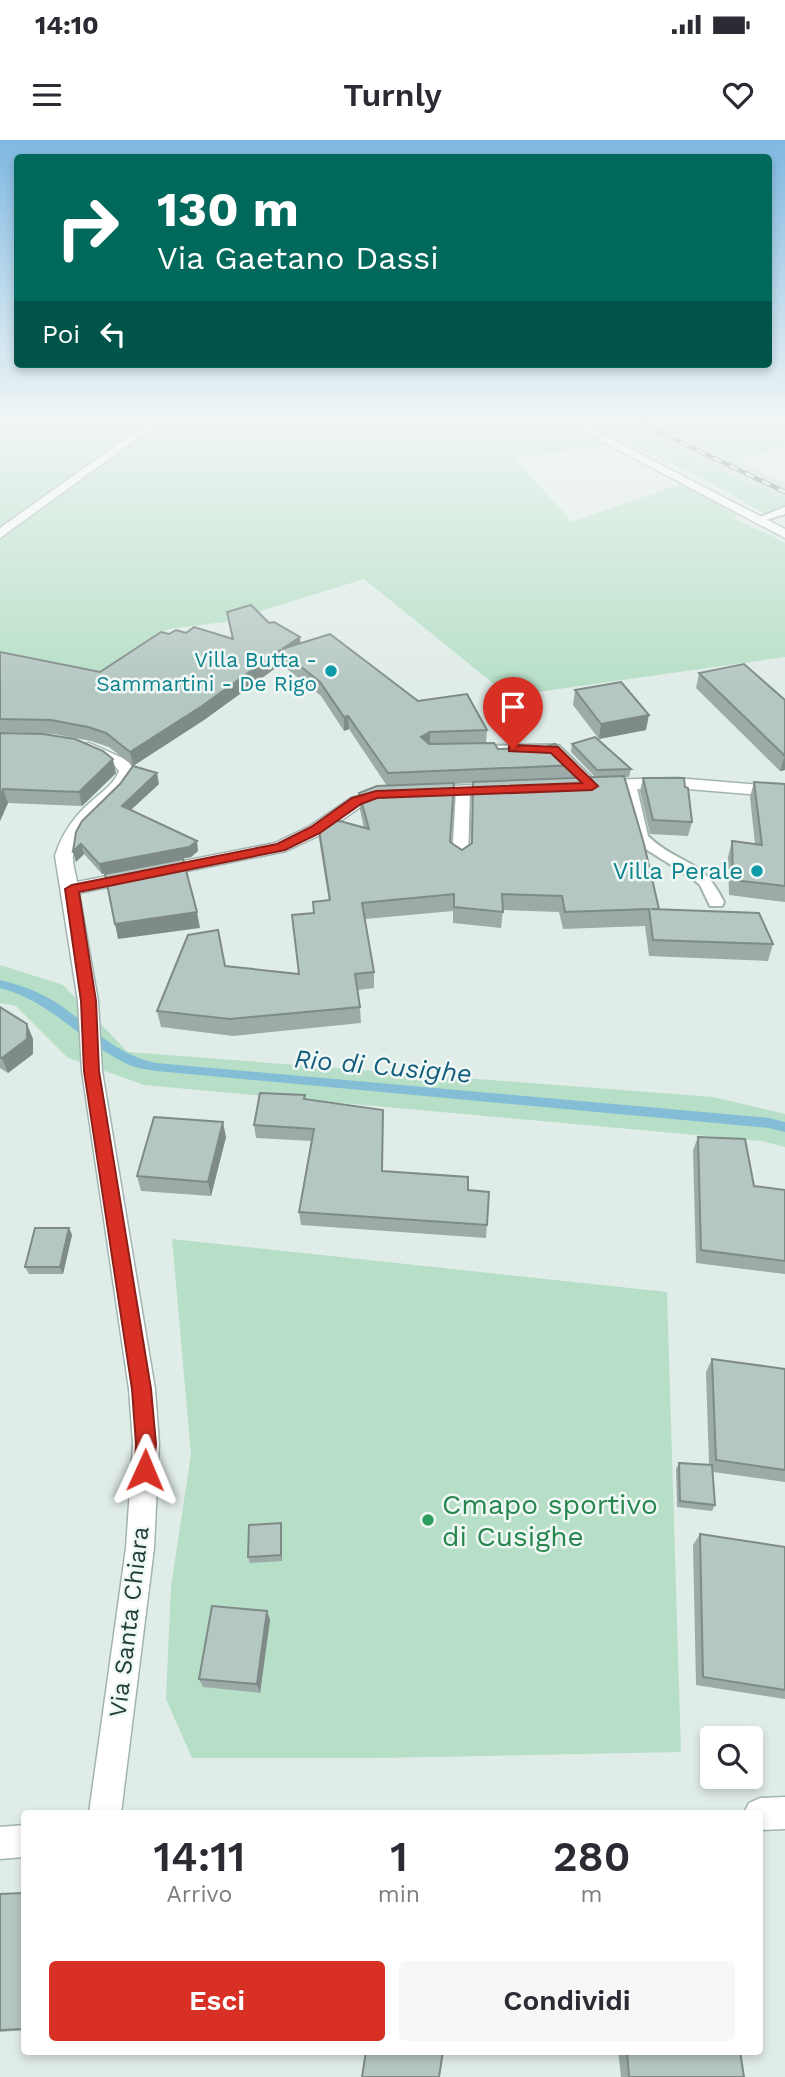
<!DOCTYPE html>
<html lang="it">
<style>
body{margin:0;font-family:"Work Sans",sans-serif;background:#f7f7f7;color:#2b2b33;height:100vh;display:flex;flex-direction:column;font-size:26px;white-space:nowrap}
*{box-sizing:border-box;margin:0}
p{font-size:23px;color:#7c7c81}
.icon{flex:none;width:38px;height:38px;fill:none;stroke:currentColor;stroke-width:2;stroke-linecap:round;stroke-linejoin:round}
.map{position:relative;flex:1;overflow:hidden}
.drawer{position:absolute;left:21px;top:1670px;width:742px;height:245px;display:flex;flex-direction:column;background:#fff;border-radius:7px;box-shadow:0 4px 10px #0003}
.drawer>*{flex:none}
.banner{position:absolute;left:14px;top:14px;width:758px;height:214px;border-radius:7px;box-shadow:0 4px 10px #0003;background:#00695c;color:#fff;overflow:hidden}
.tools{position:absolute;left:700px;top:1586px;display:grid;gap:14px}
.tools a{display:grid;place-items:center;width:63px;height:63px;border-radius:7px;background:#fff;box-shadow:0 4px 10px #0003;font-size:35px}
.pin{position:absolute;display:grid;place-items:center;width:60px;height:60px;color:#fff;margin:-72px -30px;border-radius:50% 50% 50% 0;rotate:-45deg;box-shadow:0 0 7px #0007}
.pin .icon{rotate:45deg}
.me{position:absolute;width:77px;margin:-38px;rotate:1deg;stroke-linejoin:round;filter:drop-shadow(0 0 5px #0008)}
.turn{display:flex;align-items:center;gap:24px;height:147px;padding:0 28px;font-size:32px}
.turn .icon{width:91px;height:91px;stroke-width:2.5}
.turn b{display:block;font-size:49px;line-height:60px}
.then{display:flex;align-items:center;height:66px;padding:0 28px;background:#0003;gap:14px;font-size:26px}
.eta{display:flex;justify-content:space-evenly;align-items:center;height:119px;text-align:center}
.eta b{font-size:42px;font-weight:600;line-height:49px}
.button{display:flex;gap:14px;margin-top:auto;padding:14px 28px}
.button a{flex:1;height:80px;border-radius:7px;background:#d93025;color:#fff;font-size:28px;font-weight:600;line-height:80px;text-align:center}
.button a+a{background:#f7f7f7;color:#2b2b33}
.status{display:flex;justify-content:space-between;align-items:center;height:49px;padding:0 35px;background:#fff;direction:ltr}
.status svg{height:19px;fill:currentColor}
header{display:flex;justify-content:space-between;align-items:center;height:91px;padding:0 28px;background:#fff;font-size:32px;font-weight:600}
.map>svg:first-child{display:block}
.built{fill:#cedcd7}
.green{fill:#b7dfc7}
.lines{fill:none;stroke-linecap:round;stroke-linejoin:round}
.stream{fill:#83bed6;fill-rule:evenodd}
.service-casing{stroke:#a2b4b0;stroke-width:4}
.minor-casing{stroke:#a2b4b0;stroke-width:3}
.tertiary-casing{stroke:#a2b4b0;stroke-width:3}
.service{fill:#fff;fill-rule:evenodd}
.minor{fill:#fff;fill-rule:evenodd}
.tertiary{fill:#fff;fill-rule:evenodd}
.rail-casing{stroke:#597975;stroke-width:4.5}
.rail{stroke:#f0f8f5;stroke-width:2.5;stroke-dasharray:9;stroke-linecap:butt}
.wall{fill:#9caba7;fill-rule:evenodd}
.shaded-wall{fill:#7f8b88}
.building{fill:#b5c7c2;stroke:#7f8b88;stroke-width:2}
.route{fill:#d93025;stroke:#8d1f18;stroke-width:2}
.culture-dot{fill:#0f9aa8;stroke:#f0f8f5;stroke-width:2.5}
.leisure-dot{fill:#2e9e5b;stroke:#f0f8f5;stroke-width:2.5}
.labels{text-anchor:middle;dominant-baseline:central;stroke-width:5;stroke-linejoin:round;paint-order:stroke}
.far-culture-label{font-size:21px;fill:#0d838f;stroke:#f0f8f5;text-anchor:end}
.culture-label{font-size:24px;fill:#0d838f;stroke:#f0f8f5;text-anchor:end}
.street-label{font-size:24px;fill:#1f3e39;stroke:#f0f8f5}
.water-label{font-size:26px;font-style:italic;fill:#155e7e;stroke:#f0f8f5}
.near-leisure-label{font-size:28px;fill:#27864d;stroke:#f0f8f5;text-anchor:start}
</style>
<div class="status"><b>14:10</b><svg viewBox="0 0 49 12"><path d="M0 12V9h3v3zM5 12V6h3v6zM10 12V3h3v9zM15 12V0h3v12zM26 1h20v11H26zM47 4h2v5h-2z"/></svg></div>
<header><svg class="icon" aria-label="menu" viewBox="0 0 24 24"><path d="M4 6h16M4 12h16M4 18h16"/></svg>Turnly<svg class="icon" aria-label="heart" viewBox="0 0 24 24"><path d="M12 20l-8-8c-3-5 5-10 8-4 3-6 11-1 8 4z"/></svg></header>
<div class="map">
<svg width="785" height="1937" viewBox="0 0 785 1937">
<rect width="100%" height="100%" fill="#e0ece8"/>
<path class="built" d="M 616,279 L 649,279 L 785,344 L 785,358 L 715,328 Z"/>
<g class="green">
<path d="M 0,279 L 325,279 L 451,287 L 521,279 L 616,279 L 715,328 L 785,358 L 785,373 L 772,378 L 702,338 L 629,303 L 514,318 L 572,382 L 680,344 L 737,375 L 734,378 C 751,388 768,393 785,403 L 785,517 L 509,556 L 364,439 L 225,482 L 168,489 L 111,533 L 0,515 Z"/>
<path d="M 649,279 L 785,279 L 785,305 L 736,321 Z"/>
<path d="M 0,825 L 63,845 L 128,912 L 713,957 L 785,974 L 785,1007 L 762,1001 L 144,945 L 68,918 L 16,866 L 0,863 Z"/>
<path d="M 172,1099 L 667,1152 L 681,1612 L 378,1618 L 192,1618 L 166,1559 L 171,1446 L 191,1315 Z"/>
</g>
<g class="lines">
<path class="stream" d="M 0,840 C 20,845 38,851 55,862 C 90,884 113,914 156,923 L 769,978 L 785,982 L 785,992 L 769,988 L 156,931 C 145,929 134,928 125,923 C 78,900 53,862 0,848 Z"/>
<g class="service-casing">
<g id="service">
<path d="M 785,367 L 785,374 L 760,382 L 755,379 Z"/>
<path d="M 554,605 L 559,606 L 597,643 L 599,646 L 597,649 L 587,649 L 550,613 L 472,614 L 465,610 L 472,606 Z"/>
<path d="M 629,640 L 636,644 L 648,696 C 679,726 702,716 724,762 L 722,766 L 710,766 L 700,745 L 692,738 L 644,708 L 636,700 L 622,644 Z"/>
<path d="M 463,647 L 470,651 L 468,719 L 460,724 L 452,719 L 456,651 Z"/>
</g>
</g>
<g class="minor-casing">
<g id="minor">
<path d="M 153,279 L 164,279 L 0,398 L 0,388 Z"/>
<path d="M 89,603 L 127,620 L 135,631 C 123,664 76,676 73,715 C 72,723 76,734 77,742 L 275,703 L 310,686 L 351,658 L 387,649 L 395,654 L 393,657 L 363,665 L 322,694 L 286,711 L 79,753 L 98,861 L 102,931 L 155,1249 L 159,1304 L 154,1408 L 121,1673 L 89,1673 L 126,1408 L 133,1304 L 129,1249 L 82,931 L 78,861 L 55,716 C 62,693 74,676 93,660 C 103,651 114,644 119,631 L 115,626 L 84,611 L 81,608 L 84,605 Z"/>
<path d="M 676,638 L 785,647 L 785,657 L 676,648 L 601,650 L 593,645 L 601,640 Z"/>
<path d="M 502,644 L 510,649 L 508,652 L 426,657 L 418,652 L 426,647 Z"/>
</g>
</g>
<g class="tertiary-casing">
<g id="tertiary">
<path d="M 560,279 L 573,279 L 785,389 L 785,398 Z"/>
<path d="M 785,1657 L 785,1689 L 760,1690 L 760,1673 L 744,1673 L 749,1663 L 760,1658 Z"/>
<path d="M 24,1685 L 24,1717 L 0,1719 L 0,1687 Z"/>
</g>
</g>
<use href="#service" class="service"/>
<use href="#minor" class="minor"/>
<use href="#tertiary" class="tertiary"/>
<g class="rail-casing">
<path id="rail" d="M 632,279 L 785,352"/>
</g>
<use href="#rail" class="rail"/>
</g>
<g class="wall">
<path d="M 227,472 L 269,483 L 301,503 L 418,561 L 487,590 L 486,603 L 498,609 L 576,625 L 574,638 L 595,637 L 571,612 L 572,604 L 631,629 L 629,637 L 625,637 L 659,769 L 773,804 L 768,821 L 649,816 L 645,786 L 563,789 L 559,772 L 503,770 L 501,788 L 453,783 L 453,771 L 365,779 L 374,832 L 374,848 L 358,850 L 360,867 L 361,883 L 233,896 L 161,887 L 157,871 L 225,826 L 298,834 L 313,773 L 329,761 L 319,699 L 318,683 L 364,688 L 360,670 L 359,653 L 387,646 L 349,589 L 344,591 L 321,556 L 281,524 L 204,580 L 133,626 L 109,607 L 91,601 L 54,594 L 0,592 L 0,512 L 100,532 L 169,494 L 186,493 L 232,499 ZM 473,643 L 471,703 L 462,710 L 450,702 L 454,644 Z"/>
<path d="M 699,533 L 785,560 L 785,630 L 780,631 L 696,548 Z"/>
<path d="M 575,550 L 646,590 L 599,599 L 573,565 Z"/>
<path d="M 0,593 L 116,633 L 82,666 L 8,663 L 0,681 Z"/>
<path d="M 643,638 L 685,647 L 692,682 L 688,696 L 650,694 L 640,651 Z"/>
<path d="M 754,642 L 785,644 L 785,762 L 729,755 L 728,717 L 732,701 L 755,704 L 750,657 Z"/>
<path d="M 159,644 L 131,670 L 198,711 L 191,717 L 102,734 L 84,714 L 76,722 L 73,711 Z"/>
<path d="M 0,867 L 33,899 L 33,914 L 8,933 L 0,928 Z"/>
<path d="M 305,959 L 382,1031 L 468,1050 L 487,1085 L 486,1098 L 301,1085 L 299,1072 L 311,1001 L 256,998 L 254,985 Z"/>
<path d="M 226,997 L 211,1056 L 141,1051 L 137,1036 Z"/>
<path d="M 698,997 L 754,1046 L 785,1050 L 785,1134 L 696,1123 L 693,1010 Z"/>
<path d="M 69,1088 L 72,1095 L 63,1134 L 29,1134 L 25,1127 Z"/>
<path d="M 712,1219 L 785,1229 L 785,1342 L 713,1332 L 715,1365 L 712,1371 L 677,1367 L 676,1329 L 679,1323 L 709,1325 L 706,1232 Z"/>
<path d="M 282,1388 L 282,1421 L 250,1423 L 248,1417 Z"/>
<path d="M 700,1394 L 785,1407 L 785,1559 L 696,1545 L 693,1405 Z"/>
<path d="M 267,1471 L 270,1480 L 260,1553 L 203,1547 L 199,1539 Z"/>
<path d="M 24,1753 L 24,1890 L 0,1892 L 0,1754 Z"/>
<path d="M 618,1911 L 740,1911 L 744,1937 L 621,1937 Z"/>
</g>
<g class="shaded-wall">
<path d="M 300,497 L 301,510 L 282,509 Z"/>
<path d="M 280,510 L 281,524 L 204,580 L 133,626 L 130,612 Z"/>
<path d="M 649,575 L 646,590 L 599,599 L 601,584 Z"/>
<path d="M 348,576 L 349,589 L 344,591 L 344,577 Z"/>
<path d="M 430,592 L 430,605 L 421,597 Z"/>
<path d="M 785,616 L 785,630 L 780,631 Z"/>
<path d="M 113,619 L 116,633 L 82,666 L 79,652 Z"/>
<path d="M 157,633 L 159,644 L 124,676 L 122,666 Z"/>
<path d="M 3,649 L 8,663 L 0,681 L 0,657 Z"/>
<path d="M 197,701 L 198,711 L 191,717 L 102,734 L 99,724 Z"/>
<path d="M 81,704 L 84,714 L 76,722 L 73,711 Z"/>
<path d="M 197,772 L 200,788 L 118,799 L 115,784 Z"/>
<path d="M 27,884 L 33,899 L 33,914 L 8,933 L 2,918 Z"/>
<path d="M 223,982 L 226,997 L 211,1056 L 208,1042 Z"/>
<path d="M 69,1088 L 72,1095 L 63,1134 L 60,1127 Z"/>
<path d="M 281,1383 L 282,1388 L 282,1421 L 281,1415 Z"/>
<path d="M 267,1471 L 270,1480 L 260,1553 L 257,1544 Z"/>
</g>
<g class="building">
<path d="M 251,465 L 269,483 L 274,482 L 300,497 L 282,509 L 330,494 L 418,561 L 467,554 L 487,590 L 430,592 L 421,597 L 429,604 L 494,603 L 498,609 L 542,608 L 555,604 L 576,625 L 388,633 L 348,576 L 344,577 L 320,542 L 280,510 L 202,566 L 130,612 L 106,593 L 88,587 L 51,580 L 0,579 L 0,512 L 100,532 L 161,492 L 169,494 L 176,490 L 186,493 L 194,487 L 233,499 L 227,472 Z"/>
<path d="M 744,524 L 785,560 L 785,616 L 699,533 Z"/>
<path d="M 621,542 L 649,575 L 601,584 L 575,550 Z"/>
<path d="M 0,593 L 43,594 L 75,599 L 103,611 L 113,619 L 79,652 L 3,649 L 0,657 Z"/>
<path d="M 595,597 L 631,629 L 597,630 L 572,604 Z"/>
<path d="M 133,626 L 157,633 L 122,666 L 197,701 L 189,707 L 99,724 L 81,704 L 73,711 L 76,692 L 82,681 L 120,644 Z"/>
<path d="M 624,636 L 644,704 L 659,769 L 651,769 L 759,773 L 773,804 L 653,800 L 649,769 L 565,772 L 562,756 L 502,754 L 503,772 L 454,767 L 454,754 L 362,763 L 374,832 L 355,834 L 360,867 L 230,879 L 157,871 L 188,795 L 218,790 L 225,826 L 299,834 L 292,775 L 314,773 L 313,762 L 330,760 L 318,683 L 340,681 L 369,689 L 359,653 L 377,646 L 454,643 L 450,702 L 462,710 L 472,703 L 473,642 Z"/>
<path d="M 643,638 L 684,638 L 685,647 L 688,648 L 692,682 L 653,680 Z"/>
<path d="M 754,642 L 785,644 L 785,746 L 733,740 L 732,701 L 762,705 Z"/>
<path d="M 183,719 L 197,772 L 115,784 L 105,734 Z"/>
<path d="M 0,867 L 27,884 L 27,899 L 2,918 L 0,917 Z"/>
<path d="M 260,953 L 305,955 L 304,959 L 383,970 L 382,1031 L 468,1037 L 468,1050 L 489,1052 L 487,1085 L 299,1072 L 314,989 L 254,985 Z"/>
<path d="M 154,977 L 223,982 L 208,1042 L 137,1036 Z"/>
<path d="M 698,997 L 745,999 L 754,1046 L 785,1050 L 785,1121 L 701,1110 Z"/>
<path d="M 35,1088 L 69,1088 L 60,1127 L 25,1127 Z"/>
<path d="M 712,1219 L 785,1229 L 785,1330 L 716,1320 Z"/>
<path d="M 679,1323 L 712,1325 L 715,1365 L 680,1361 Z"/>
<path d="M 281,1383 L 281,1415 L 248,1417 L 249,1385 Z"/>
<path d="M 700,1394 L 785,1407 L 785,1550 L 703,1537 Z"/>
<path d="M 212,1466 L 267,1471 L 257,1544 L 199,1539 Z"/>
<path d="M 24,1753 L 24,1889 L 0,1890 L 0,1754 Z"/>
<path d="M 366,1911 L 443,1911 L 439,1937 L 362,1937 Z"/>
<path d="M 627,1911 L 740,1911 L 744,1937 L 629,1937 Z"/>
</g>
<linearGradient id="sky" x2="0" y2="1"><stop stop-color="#7fb8e1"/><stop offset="0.51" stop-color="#f1f6f5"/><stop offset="1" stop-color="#f1f6f5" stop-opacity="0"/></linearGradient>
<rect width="785" height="550" fill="url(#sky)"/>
<path class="route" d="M 513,605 L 558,607 L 598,646 L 592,650 L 377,658 L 361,664 L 320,693 L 285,710 L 79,752 L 96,861 L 99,931 L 151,1249 L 156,1304 L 152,1337 L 145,1340 L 138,1337 L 135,1330 L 136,1304 L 132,1249 L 84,931 L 81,861 L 65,749 L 72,745 L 277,704 L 311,687 L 352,658 L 376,651 L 582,643 L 551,613 L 509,611 L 509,606 Z"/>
<g class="culture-dot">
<circle cx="331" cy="531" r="7"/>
<circle cx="757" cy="731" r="7"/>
</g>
<circle class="leisure-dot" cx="428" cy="1380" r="7"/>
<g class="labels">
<g class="far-culture-label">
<text x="317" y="519">Villa Butta -<tspan x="317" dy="24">Sammartini - De Rigo</tspan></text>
</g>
<g class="culture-label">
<text x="743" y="731">Villa Perale</text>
</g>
<g class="street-label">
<text transform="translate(129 1482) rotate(-83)">Via Santa Chiara</text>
</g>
<g class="water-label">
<text transform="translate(383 926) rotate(5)">Rio di Cusighe</text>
</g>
<g class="near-leisure-label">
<text x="442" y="1364">Cmapo sportivo<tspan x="442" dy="32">di Cusighe</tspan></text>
</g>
</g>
</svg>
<div class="tools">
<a><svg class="icon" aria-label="search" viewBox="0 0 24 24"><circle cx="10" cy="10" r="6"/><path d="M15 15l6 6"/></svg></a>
</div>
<div class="pin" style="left:513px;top:609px;background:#d93025"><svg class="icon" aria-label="arrive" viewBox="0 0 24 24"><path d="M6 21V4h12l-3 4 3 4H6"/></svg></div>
<svg class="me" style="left:145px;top:1330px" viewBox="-20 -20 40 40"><path d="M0-17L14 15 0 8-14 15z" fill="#d93025" stroke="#fff" stroke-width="4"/></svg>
<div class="banner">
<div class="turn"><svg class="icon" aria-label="right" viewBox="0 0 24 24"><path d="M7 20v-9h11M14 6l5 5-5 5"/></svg><div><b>130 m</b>Via Gaetano Dassi</div></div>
<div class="then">Poi<svg class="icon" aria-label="left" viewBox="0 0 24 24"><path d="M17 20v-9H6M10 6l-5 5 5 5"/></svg></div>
</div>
<section class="drawer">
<div class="eta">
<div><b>14:11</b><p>Arrivo</p></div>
<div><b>1</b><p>min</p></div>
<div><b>280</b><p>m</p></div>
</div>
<div class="button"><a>Esci</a><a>Condividi</a></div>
</section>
</div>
